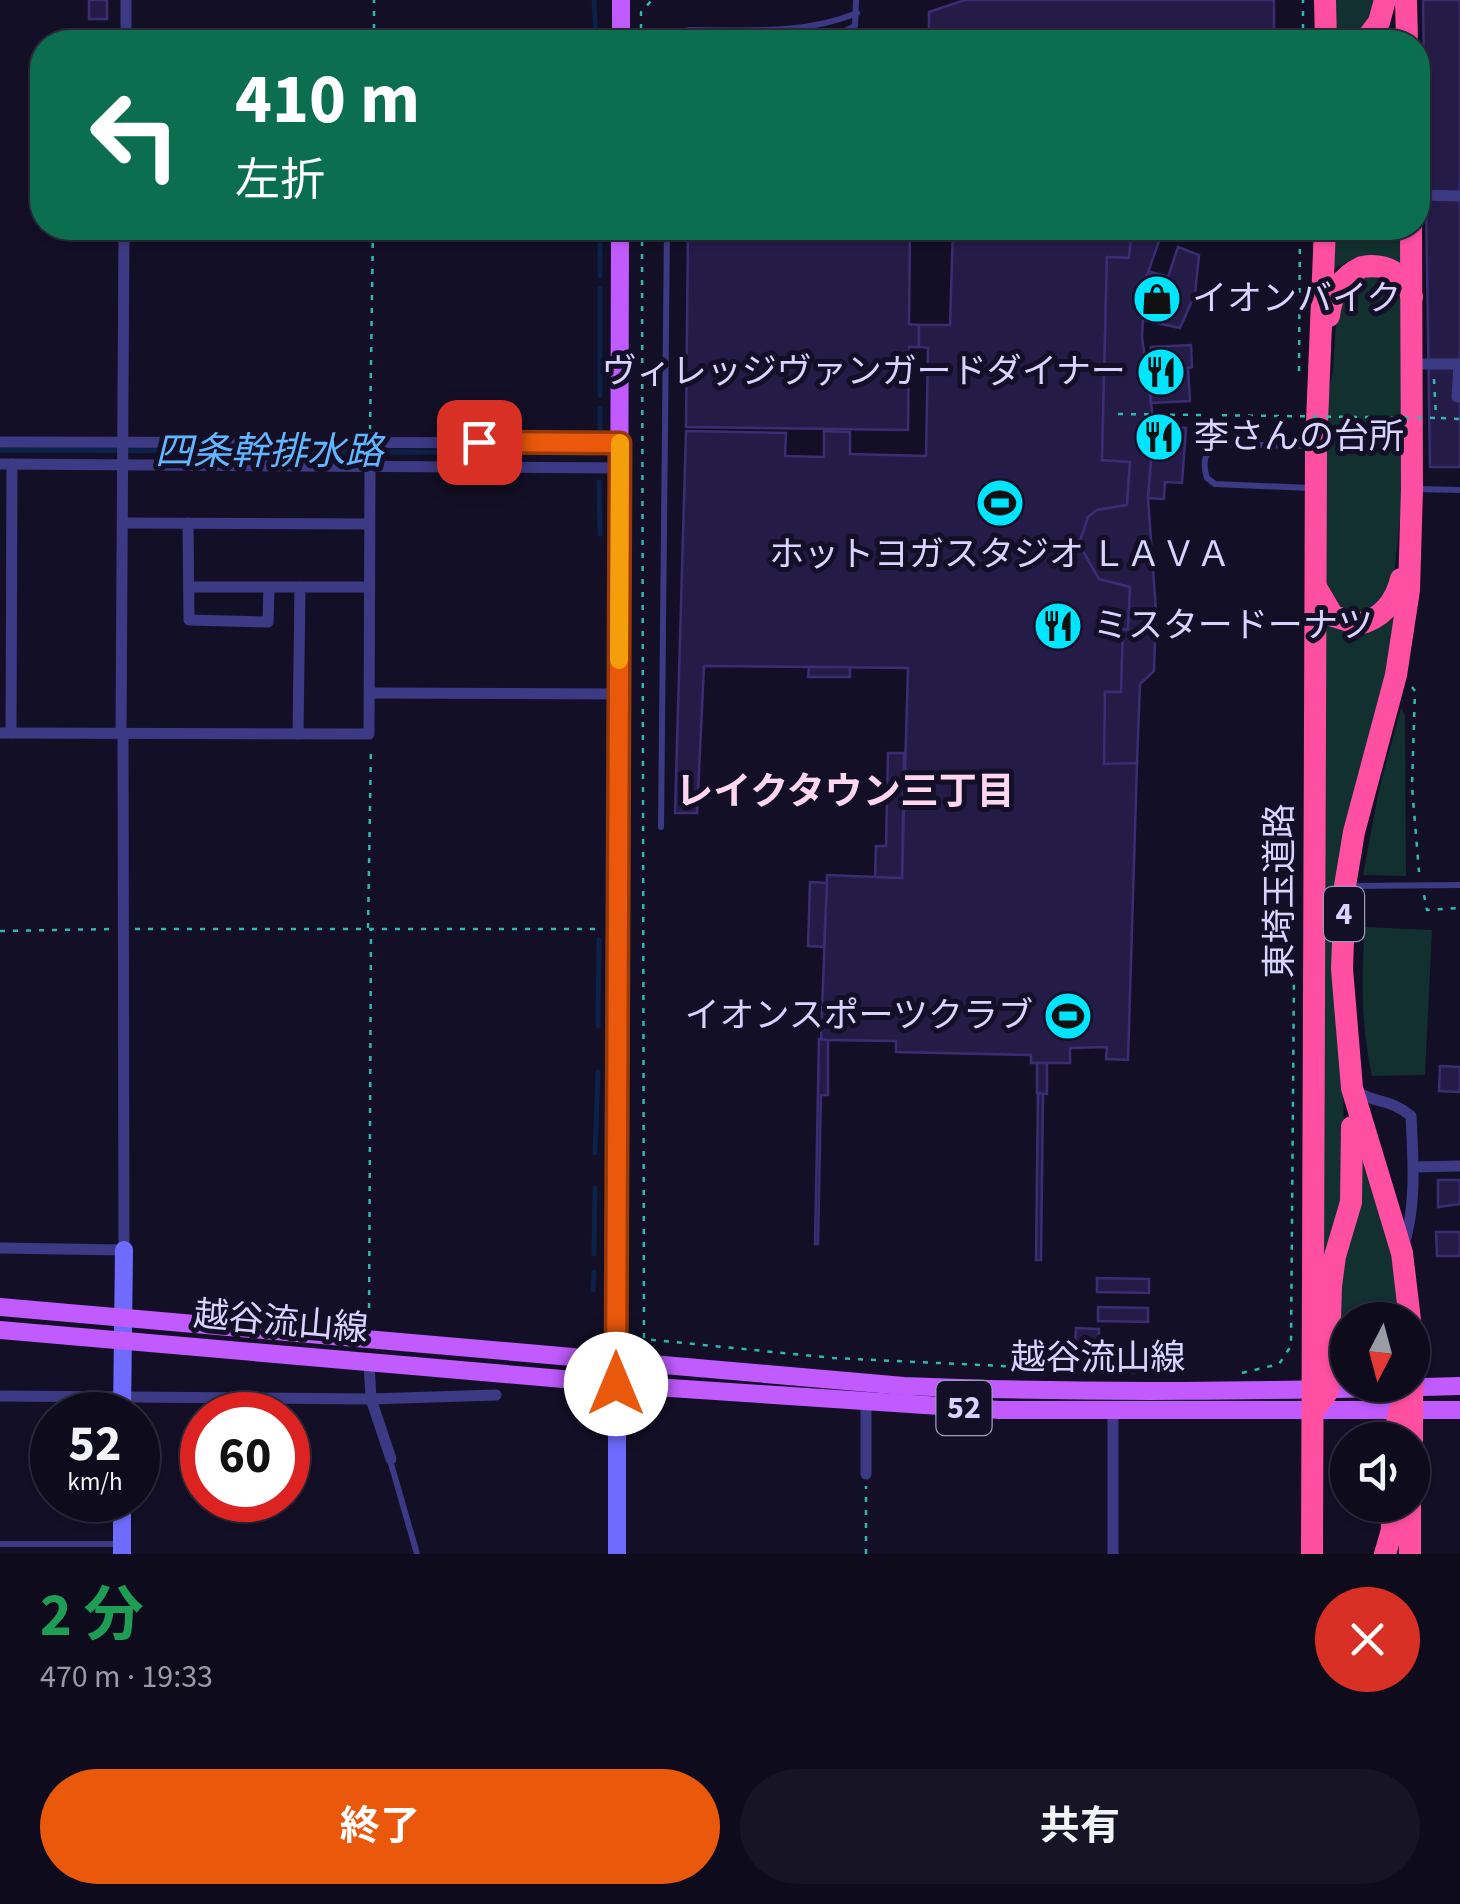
<!DOCTYPE html>
<html lang="ja">
<meta charset="utf-8">
<style>
body{margin:0;font-family:"Source Sans 3","Noto Sans JP",sans-serif;background:#171425;color:#f1f3f6;height:100vh;display:flex;flex-direction:column;font-size:38px;white-space:nowrap}
*{box-sizing:border-box;margin:0}
p{font-size:32px;color:#9b9ba3}
.icon{flex:none;width:55px;height:55px;fill:none;stroke:currentColor;stroke-width:2;stroke-linecap:round;stroke-linejoin:round}
.map{position:relative;height:1554px;overflow:hidden}
.panel{display:flex;flex-direction:column;background:#0e0b1c;flex:1}
.panel>*{flex:none}
.top-card{position:absolute;left:30px;top:30px;width:1400px;height:210px;border-radius:40px;box-shadow:0 2px 8px #0004,0 0 0 2px #2e2b3b;background:#0b6e4f;color:#fff;overflow:hidden}
.needle{width:65px;rotate:186deg}
.buttons{position:absolute;left:1330px;top:1302px;display:grid;gap:20px}
.buttons a{display:grid;place-items:center;width:100px;height:100px;border-radius:50%;background:#0e0b1c;box-shadow:0 2px 8px #0004,0 0 0 2px #2e2b3b;font-size:50px}
.speed{position:absolute;left:30px;top:1392px;display:flex;gap:20px;font-size:50px;font-weight:700;text-align:center}
.speed>*{display:grid;place-content:center;width:130px;height:130px;border-radius:50%;background:#0e0b1c;box-shadow:0 2px 8px #0004,0 0 0 2px #2e2b3b;line-height:1}
.speed small{font-size:25px;font-weight:400}
.speed .limit{border:15px solid #d22;background:#fff;color:#111}
.pin{position:absolute;display:grid;place-items:center;width:85px;height:85px;color:#fff;margin:-42px;border-radius:20px;box-shadow:0 5px 15px #0006}
.me{position:absolute;width:110px;margin:-55px;rotate:0deg;stroke-linejoin:round;filter:drop-shadow(0 0 8px #0008)}
.turn{display:flex;align-items:center;gap:35px;height:210px;padding:0 40px;font-size:45px}
.turn .icon{width:130px;height:130px;stroke-width:2.5}
.turn b{display:block;font-size:70px;line-height:85px}
.round{display:grid;place-items:center;flex:none;width:105px;height:105px;border-radius:52px;background:#171425}
.overview{display:flex;align-items:center;justify-content:space-between;height:170px;padding:0 40px}
h1{font-size:60px;font-weight:700;line-height:75px;color:#1e9e55}
.primary-button{display:flex;gap:20px;margin-top:auto;padding:20px 40px}
.primary-button a{flex:1;height:115px;border-radius:60px;background:#ea580c;color:#fff;font-size:40px;font-weight:700;line-height:115px;text-align:center}
.primary-button a+a{background:#171425;color:#f1f3f6}
.map>svg:first-child{display:block}
.green{fill:#12302f}
.lines{fill:none;stroke-linecap:round;stroke-linejoin:round}
.stream{stroke:#0c2248;stroke-width:5}
.building{fill:#241b47;stroke:#3b2d73;stroke-width:2.5}
.path{stroke:#2fb8b0;stroke-width:2.5;stroke-dasharray:5 8;stroke-linecap:butt}
.lane{stroke:#3d3a85;stroke-width:6}
.street{stroke:#3d3a85;stroke-width:11}
.secondary{stroke:#6f6bff;stroke-width:18}
.primary{stroke:#c25bff;stroke-width:18}
.highway{stroke:#ff4fa3;stroke-width:22}
.path-bridge{stroke:#2fb8b0;stroke-width:2.5;stroke-dasharray:5 8;stroke-linecap:butt}
.route-casing{stroke:#983908;stroke-width:25}
.route{stroke:#ea580c;stroke-width:18}
.slow{stroke:#f59e0b;stroke-width:18}
.labels{text-anchor:middle;dominant-baseline:central;stroke-width:10;stroke-linejoin:round;paint-order:stroke}
.shield{fill:#130f26;stroke:#9e99be;stroke-width:2.5}
.shield-label{font-size:32px;font-weight:bold;fill:#d9d4ff}
.poi-label{font-size:35px;fill:#d9d4ff;stroke:#130f26;text-anchor:start}
.street-label{font-size:35px;fill:#d9d4ff;stroke:#130f26}
.water-label{font-size:38px;font-style:italic;fill:#62b6ff;stroke:#130f26}
.neighbourhood-label{font-size:38px;font-weight:bold;fill:#ffd6f0;stroke:#130f26}
</style>
<div class="map">
<svg width="1460" height="1554" viewBox="0 0 1460 1554">
<rect width="100%" height="100%" fill="#130f26"/>
<g class="green">
<path d="M 1333,0 L 1376,0 L 1373,11 L 1354,42 L 1333,42 Z"/>
<path d="M 1333,228 L 1402,228 L 1403,266 C 1374,257 1357,251 1331,272 Z"/>
<path d="M 1363,276 C 1386,277 1397,284 1404,308 L 1403,492 L 1394,576 L 1381,601 L 1363,614 L 1342,610 L 1325,580 L 1326,406 L 1333,370 L 1337,306 L 1344,288 Z"/>
<path d="M 1400,609 L 1392,657 L 1354,792 L 1342,1066 L 1346,1184 L 1324,1284 L 1323,620 C 1350,639 1379,634 1400,609 Z"/>
<path d="M 1401,708 L 1405,715 L 1406,876 L 1363,875 L 1379,789 Z"/>
<path d="M 1365,927 L 1432,930 L 1425,1075 L 1372,1076 C 1361,1027 1361,978 1365,927 Z"/>
<path d="M 1359,1152 L 1391,1252 L 1400,1320 L 1348,1320 L 1347,1354 L 1336,1354 L 1337,1292 Z"/>
</g>
<g class="lines">
<g class="stream">
<path d="M 594,0 L 596,42"/>
<path d="M 600,229 L 600,276"/>
<path d="M 600,395 L 600,288"/>
<path d="M 600,434 L 600,408"/>
<path d="M 0,450 L 598,453"/>
<path d="M 599,482 L 600,534"/>
<path d="M 598,1026 L 599,940"/>
<path d="M 595,1153 L 598,1072"/>
<path d="M 594,1254 L 595,1188"/>
<path d="M 593,1290 L 594,1272"/>
</g>
</g>
<g class="building">
<rect x="89" y="0" width="18" height="19"/>
<path d="M 965,0 L 1274,0 L 1274,42 L 929,42 L 929,12 Z"/>
<path d="M 1423,0 L 1460,0 L 1460,467 L 1430,467 Z"/>
<path d="M 688,228 L 910,228 L 909,324 L 919,325 L 919,347 L 909,347 L 908,430 L 686,427 Z"/>
<path d="M 953,228 L 1132,228 L 1129,258 L 1107,257 L 1102,460 L 1130,462 L 1127,505 L 1097,510 L 1088,517 L 1079,544 L 1099,579 L 1130,587 L 1128,630 L 1123,629 L 1121,692 L 1105,692 L 1106,762 L 1137,763 L 1128,1060 L 1106,1059 L 1107,1047 L 1070,1048 L 1070,1063 L 1031,1063 L 1031,1055 L 896,1052 L 896,1041 L 821,1040 L 827,875 L 902,878 L 908,668 L 704,666 L 697,813 L 675,813 L 686,431 L 786,433 L 785,456 L 824,457 L 824,431 L 850,432 L 850,454 L 926,456 L 928,348 L 919,347 L 919,325 L 950,325 Z"/>
<path d="M 1132,228 L 1180,228 L 1159,241 L 1145,281 L 1142,337 L 1154,425 L 1148,498 L 1156,611 L 1154,671 L 1140,684 L 1137,763 L 1104,764 L 1105,692 L 1121,692 L 1123,629 L 1128,630 L 1130,587 L 1099,579 L 1079,544 L 1088,517 L 1097,510 L 1127,505 L 1130,462 L 1102,460 L 1107,257 L 1129,258 Z"/>
<path d="M 1178,247 L 1199,255 L 1195,294 L 1180,328 L 1143,320 L 1152,282 L 1148,281 L 1151,272 L 1168,277 Z"/>
<path d="M 1191,345 L 1192,367 L 1188,368 L 1190,401 L 1151,403 L 1151,347 Z"/>
<path d="M 1154,425 L 1186,428 L 1182,483 L 1165,482 L 1164,499 L 1148,498 Z"/>
<path d="M 809,667 L 850,667 L 850,677 L 808,677 Z"/>
<path d="M 888,753 L 904,753 L 902,878 L 875,877 L 876,846 L 886,846 Z"/>
<path d="M 810,882 L 827,883 L 824,947 L 808,946 Z"/>
<path d="M 819,1039 L 828,1040 L 828,1095 L 821,1095 L 818,1244 L 815,1244 Z"/>
<path d="M 1037,1063 L 1047,1063 L 1047,1094 L 1037,1093 Z"/>
<path d="M 1440,1066 L 1460,1067 L 1460,1092 L 1439,1091 Z"/>
<path d="M 1038,1093 L 1043,1094 L 1041,1260 L 1036,1260 Z"/>
<path d="M 1438,1180 L 1460,1180 L 1460,1204 L 1438,1207 Z"/>
<path d="M 1436,1232 L 1460,1232 L 1460,1256 L 1437,1256 Z"/>
<path d="M 1097,1278 L 1149,1279 L 1149,1293 L 1097,1292 Z"/>
<path d="M 1098,1307 L 1148,1308 L 1148,1322 L 1098,1321 Z"/>
<path d="M 1076,1328 L 1099,1329 L 1099,1348 L 1075,1348 Z"/>
</g>
<g class="lines">
<g class="path">
<path d="M 374,42 L 374,0"/>
<path d="M 641,42 L 641,12 L 652,0"/>
<path d="M 1303,42 L 1303,0"/>
<path d="M 642,228 L 644,1339 L 833,1358 L 1149,1373"/>
<path d="M 1299,371 L 1300,228"/>
<path d="M 1434,379 L 1436,418"/>
<path d="M 1441,418 L 1460,419"/>
<path d="M 370,430 L 373,228"/>
<path d="M 1412,687 L 1415,691 L 1412,786 L 1419,872"/>
<path d="M 1424,895 L 1427,910 L 1460,908"/>
<path d="M 368,928 L 371,746"/>
<path d="M 135,929 L 602,929"/>
<path d="M 0,931 L 112,929"/>
<path d="M 369,1321 L 371,929"/>
<path d="M 1242,1373 L 1279,1364 L 1291,1346 L 1294,974"/>
<path d="M 866,1554 L 866,1486"/>
</g>
<g class="lane">
<path d="M 675,42 L 679,33 L 690,30 C 746,30 804,35 857,13"/>
<path d="M 784,42 L 791,35 L 839,34 L 855,26 L 856,0"/>
<path d="M 1309,446 L 1219,444 C 1204,451 1202,463 1207,478 L 1215,484 L 1310,488"/>
<path d="M 1416,489 L 1460,490"/>
<path d="M 661,827 L 667,228"/>
<path d="M 1351,886 L 1460,885"/>
<path d="M 390,1460 L 417,1554"/>
<path d="M 0,1544 L 120,1544"/>
</g>
<g class="street">
<path d="M 126,42 L 126,0"/>
<path d="M 1420,195 L 1460,196"/>
<path d="M 1421,364 L 1459,364 L 1457,397 L 1460,397"/>
<path d="M 0,442 L 620,443"/>
<path d="M 0,464 L 620,468"/>
<path d="M 123,523 L 369,524"/>
<path d="M 188,523 L 189,620 L 268,622 L 269,587"/>
<path d="M 189,587 L 369,587"/>
<path d="M 370,693 L 619,694"/>
<path d="M 0,733 L 369,734 L 370,466"/>
<path d="M 11,733 L 12,464"/>
<path d="M 121,733 L 124,228"/>
<path d="M 298,734 L 300,587"/>
<path d="M 1355,1091 C 1376,1104 1389,1098 1411,1116 C 1413,1159 1417,1206 1403,1248"/>
<path d="M 1414,1167 L 1460,1166"/>
<path d="M 0,1248 L 124,1250 L 123,733"/>
<path d="M 369,1363 L 371,1399 L 391,1459"/>
<path d="M 0,1396 L 371,1399 L 496,1395"/>
<path d="M 866,1403 L 866,1474"/>
<path d="M 1113,1412 L 1113,1554"/>
</g>
<g class="secondary">
<path d="M 122,1415 L 124,1250"/>
<path d="M 122,1554 L 122,1500"/>
<path d="M 617,1554 L 617,1384"/>
</g>
<g class="primary">
<path d="M 621,42 L 621,0"/>
<path d="M 0,1307 L 904,1386 C 1089,1394 1274,1391 1460,1386"/>
<path d="M 0,1330 L 655,1387 L 1000,1410 L 1460,1410"/>
<path d="M 617,1367 L 620,228"/>
</g>
<g class="highway">
<path d="M 1325,0 L 1326,42"/>
<path d="M 1406,0 L 1407,42"/>
<path d="M 1364,42 L 1379,22 L 1385,0"/>
<path d="M 1329,316 C 1332,292 1341,277 1362,267 C 1386,263 1404,273 1412,297"/>
<path d="M 1316,587 L 1333,616 L 1359,624 C 1383,618 1395,602 1401,579"/>
<path d="M 1410,1320 L 1402,1253 L 1352,1088 L 1342,969 L 1345,886 L 1354,832 L 1396,675 L 1409,590 L 1412,489 L 1411,228"/>
<path d="M 1313,1411 L 1328,1391 L 1331,1286 L 1335,1256 L 1351,1202 L 1352,1127"/>
<path d="M 1395,1440 L 1398,1415 L 1405,1398"/>
<path d="M 1412,1440 L 1412,1375"/>
<path d="M 1410,1505 L 1410,1554"/>
<path d="M 1312,1554 L 1316,446 L 1325,228"/>
<path d="M 1385,1554 L 1392,1530 L 1392,1505"/>
</g>
<path class="path-bridge" d="M 1118,414 L 1441,418"/>
</g>
<g class="lines">
<g class="route-casing">
<path id="route" d="M 479,442 L 620,443 L 616,1384"/>
</g>
<use href="#route" class="route"/>
<path class="slow" d="M 619,660 L 620,443"/>
</g>
<defs>
<g id="shop-disc" transform="scale(2.5)"><circle r="9.5" fill="#00e5ff" stroke="#130f26"/><path d="M-5-2.5h2.3a2.7 3.5 0 0 1 5.4 0H5L5.5 6h-11ZM-1.5-2.5h3a1.5 2.3 0 0 0-3 0Z" fill="#111"/></g>
<g id="restaurant-disc" transform="scale(2.5)"><circle r="9.5" fill="#00e5ff" stroke="#130f26"/><path d="M-5-6h1v4h1v-4h1v4h1v-4h1v5L-1.5 .5V6h-2V.5L-5-1ZM5-6V6H3V1.5H1.5Q1.5-4 5-6Z" fill="#111"/></g>
<g id="stadium-disc" transform="scale(2.5)"><circle r="9.5" fill="#00e5ff" stroke="#130f26"/><path d="M0-5a6.5 5 0 1 0 0 10a6.5 5 0 1 0 0-10ZM-3.5-1.8h7v3.6h-7Z" fill="#111"/></g>
</defs>
<g fill-rule="evenodd">
<use href="#shop-disc" x="1157" y="299"/>
<use href="#restaurant-disc" x="1161" y="372"/>
<use href="#restaurant-disc" x="1159" y="437"/>
<use href="#stadium-disc" x="1000" y="503"/>
<use href="#restaurant-disc" x="1058" y="626"/>
<use href="#stadium-disc" x="1068" y="1016"/>
</g>
<g class="labels">
<g class="shield">
<rect x="1324" y="887" width="40" height="54" rx="8"/>
<rect x="936.5" y="1381" width="55" height="54" rx="8"/>
</g>
<g class="shield-label">
<text x="1344" y="914">4</text>
<text x="964" y="1408">52</text>
</g>
<g class="poi-label">
<text x="1192" y="299">イオンバイク</text>
<text x="1126" y="372" text-anchor="end">ヴィレッジヴァンガードダイナー</text>
<text x="1194" y="437">李さんの台所</text>
<text x="1000" y="555" text-anchor="middle">ホットヨガスタジオ ＬＡＶＡ</text>
<text x="1093" y="626">ミスタードーナツ</text>
<text x="1033" y="1016" text-anchor="end">イオンスポーツクラブ</text>
</g>
<g class="street-label">
<text transform="translate(1280 891) rotate(-90)">東埼玉道路</text>
<text transform="translate(281 1322) rotate(5)">越谷流山線</text>
<text x="1098" y="1358">越谷流山線</text>
</g>
<g class="water-label">
<text x="269" y="452">四条幹排水路</text>
</g>
<g class="neighbourhood-label">
<text x="845" y="792">レイクタウン三丁目</text>
</g>
</g>
</svg>
<div class="buttons">
<a><svg class="needle" viewBox="-14 -14 28 28"><path d="M0-13l5 13h-10z" fill="#e53935"/><path d="M0 13l5-13h-10z" fill="#9b9ba3"/></svg></a>
<a><svg class="icon" aria-label="sound" viewBox="0 0 24 24"><path d="M4 9h4l5-4v14l-5-4H4zM17 9q2 3 0 6"/></svg></a>
</div>
<div class="speed"><div>52<small>km/h</small></div><div class="limit">60</div></div>
<div class="pin" style="left:479px;top:442px;background:#d93025"><svg class="icon" aria-label="arrive" viewBox="0 0 24 24"><path d="M6 21V4h12l-3 4 3 4H6"/></svg></div>
<svg class="me" style="left:616px;top:1384px" viewBox="-20 -20 40 40"><circle r="19" fill="#fff"/><path d="M0-13L10 11 0 6-10 11z" fill="#ea580c"/></svg>
<div class="top-card">
<div class="turn"><svg class="icon" aria-label="left" viewBox="0 0 24 24"><path d="M17 20v-9H6M10 6l-5 5 5 5"/></svg><div><b>410 m</b>左折</div></div>
</div>
</div>
<section class="panel">
<div class="overview"><div><h1>2 分</h1><p>470 m · 19:33</p></div><a class="round" style="background:#d93025;color:#fff"><svg class="icon" aria-label="close" viewBox="0 0 24 24"><path d="M6 6l12 12M18 6L6 18"/></svg></a></div>
<div class="primary-button"><a>終了</a><a>共有</a></div>
</section>
